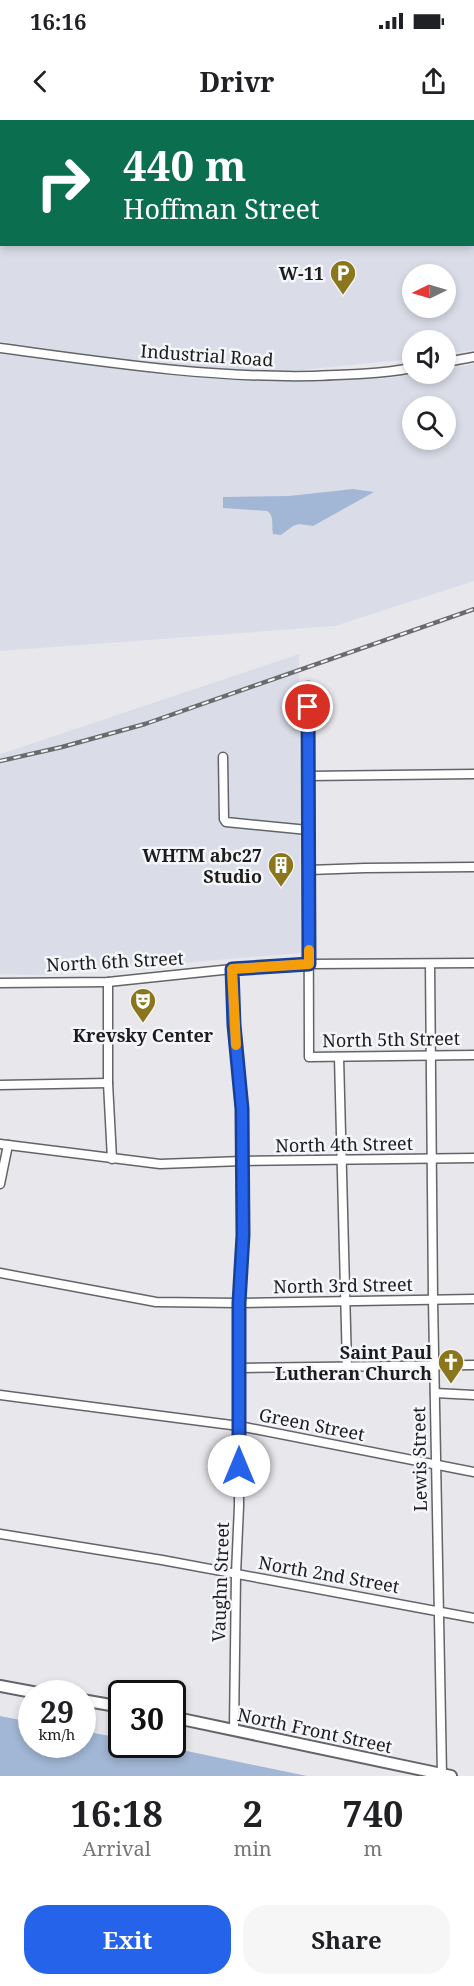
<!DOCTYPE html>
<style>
body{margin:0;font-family:"Noto Serif",serif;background:#f6f6f6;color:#202124;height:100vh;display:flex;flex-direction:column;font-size:22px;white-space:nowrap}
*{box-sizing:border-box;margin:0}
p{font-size:20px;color:#757577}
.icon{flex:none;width:33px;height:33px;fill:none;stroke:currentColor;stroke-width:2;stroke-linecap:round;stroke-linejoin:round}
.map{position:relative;height:1656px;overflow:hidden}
.details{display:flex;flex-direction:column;background:#fff;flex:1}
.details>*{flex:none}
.guide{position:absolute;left:0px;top:0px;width:474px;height:126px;box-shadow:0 3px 9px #0003;background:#0b6e4f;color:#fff;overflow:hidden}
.needle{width:39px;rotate:265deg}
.fabs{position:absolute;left:402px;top:144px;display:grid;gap:12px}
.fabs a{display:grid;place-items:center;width:54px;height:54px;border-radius:50%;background:#fff;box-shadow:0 3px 9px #0003;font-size:30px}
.speed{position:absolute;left:18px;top:1560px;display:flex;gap:12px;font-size:30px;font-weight:700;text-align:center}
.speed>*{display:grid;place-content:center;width:78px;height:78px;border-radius:50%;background:#fff;box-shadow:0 3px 9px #0003;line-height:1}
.speed small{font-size:15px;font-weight:400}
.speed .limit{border:3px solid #111;border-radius:9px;background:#fff;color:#111}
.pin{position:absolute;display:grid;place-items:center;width:51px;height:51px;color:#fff;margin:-26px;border:3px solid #fff;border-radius:50%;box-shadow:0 2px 6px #0007}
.me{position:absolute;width:66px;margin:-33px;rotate:0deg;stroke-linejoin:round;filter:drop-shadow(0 0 4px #0008)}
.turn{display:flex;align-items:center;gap:21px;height:126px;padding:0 24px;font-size:27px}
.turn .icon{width:78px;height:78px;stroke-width:2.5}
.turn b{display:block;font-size:42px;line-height:51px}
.eta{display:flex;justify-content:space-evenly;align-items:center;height:102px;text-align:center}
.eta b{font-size:36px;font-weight:700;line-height:42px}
.cta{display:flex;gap:12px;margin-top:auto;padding:12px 24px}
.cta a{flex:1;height:69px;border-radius:24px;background:#2563eb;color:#fff;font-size:24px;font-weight:700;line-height:69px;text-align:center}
.cta a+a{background:#f6f6f6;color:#202124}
.status{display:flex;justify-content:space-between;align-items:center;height:42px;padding:0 30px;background:#fff;direction:ltr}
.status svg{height:16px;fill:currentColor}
header{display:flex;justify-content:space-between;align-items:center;height:78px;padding:0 24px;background:#fff;font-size:27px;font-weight:700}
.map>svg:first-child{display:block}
.built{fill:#dadde8;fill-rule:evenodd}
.green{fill:#c3cbad}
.water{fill:#a2b7d6}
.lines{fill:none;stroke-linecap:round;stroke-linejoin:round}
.river{stroke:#a2b7d6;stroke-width:14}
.minor-casing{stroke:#646468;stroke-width:11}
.major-casing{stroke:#646468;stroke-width:14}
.minor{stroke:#fff;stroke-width:8}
.major{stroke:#fff;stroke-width:10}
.rail-casing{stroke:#6b6b6e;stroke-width:4.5}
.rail{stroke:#f5f6f9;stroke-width:2;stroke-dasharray:7;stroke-linecap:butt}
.route-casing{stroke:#184099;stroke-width:15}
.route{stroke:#2563eb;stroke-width:10}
.slow{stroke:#f59e0b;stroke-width:10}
.labels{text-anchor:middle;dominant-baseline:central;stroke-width:5;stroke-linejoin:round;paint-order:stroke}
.poi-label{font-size:18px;font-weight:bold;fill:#1c1c1d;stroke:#f5f6f9;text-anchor:end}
.street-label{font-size:18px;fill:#1c1c1d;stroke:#f5f6f9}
</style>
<div class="status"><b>16:16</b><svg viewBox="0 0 49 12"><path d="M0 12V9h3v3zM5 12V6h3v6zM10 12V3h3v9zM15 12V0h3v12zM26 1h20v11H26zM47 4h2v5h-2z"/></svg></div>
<header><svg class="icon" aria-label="back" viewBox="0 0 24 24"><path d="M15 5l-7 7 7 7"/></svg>Drivr<svg class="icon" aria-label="share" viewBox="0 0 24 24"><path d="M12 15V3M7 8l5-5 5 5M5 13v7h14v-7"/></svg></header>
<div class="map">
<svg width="474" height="1656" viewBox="0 0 474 1656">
<rect width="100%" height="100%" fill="#e8e8ec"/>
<g class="built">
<path d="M 0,0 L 474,0 L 474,230 L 446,234 L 446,220 L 412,220 L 412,239 L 301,250 L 243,252 L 187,248 L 81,236 L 0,221 ZM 2,2 L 472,2 L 472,124 L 2,124 ZM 412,154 L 446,154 L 446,188 L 412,188 Z"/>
<path d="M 0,234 L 155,254 L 250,261 L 317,262 L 388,258 L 417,254 L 446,254 L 446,249 L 474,244 L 474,461 L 335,506 L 0,531 ZM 412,286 L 446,286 L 446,320 L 412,320 Z"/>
<path d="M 299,534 L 301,833 L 40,855 L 0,854 L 0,634 Z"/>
</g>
<path class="green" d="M 0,0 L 294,0 L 295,1 L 2,2 L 1,16 Z"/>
<g class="water">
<path d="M 353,369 L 374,372 L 313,406 L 299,404 L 293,406 L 281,415 L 273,414 C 271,405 275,396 267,391 L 223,388 L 223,377 L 289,376 Z"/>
<path d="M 0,1596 L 31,1602 L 32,1624 L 82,1624 L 83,1611 L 121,1618 L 122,1624 L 158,1625 L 307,1656 L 0,1656 Z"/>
</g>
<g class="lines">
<g class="river">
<path d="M 56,0 L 61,2"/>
<path d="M 472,22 L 474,22"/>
</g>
<g class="minor-casing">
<g id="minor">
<path d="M 0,228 C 104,242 207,258 313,256 C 346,255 380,254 412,248"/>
<path d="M 446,242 L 474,237"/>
<path d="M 308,566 L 309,937 L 474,935"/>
<path d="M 223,637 L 224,699 L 226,702 L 308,710"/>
<path d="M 308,656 L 474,654"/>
<path d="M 309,750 L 365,748 L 474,747"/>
<path d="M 430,844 L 433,1180 L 442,1655"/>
<path d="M 232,849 L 234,905 L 242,989 L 243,1115 L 239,1183 L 239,1386 L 236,1454 L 234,1609"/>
<path d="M 108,862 L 108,963 L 112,1039"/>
<path d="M 0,863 L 108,862 L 232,849 L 309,844 L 474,843"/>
<path d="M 339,937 L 347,1246"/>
<path d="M 0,965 L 108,963"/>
<path d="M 0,1024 L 160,1044 L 242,1041 L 474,1038"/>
<path d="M 0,1064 L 8,1025"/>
<path d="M 0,1153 L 156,1182 L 239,1183 L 474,1179"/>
<path d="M 240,1248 L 474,1245"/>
<path d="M 435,1273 L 474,1275"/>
<path d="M 0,1275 L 239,1306 L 474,1352"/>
<path d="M 0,1414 L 162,1440 L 474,1498"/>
</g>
</g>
<g class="major-casing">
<g id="major">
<path d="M 0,1566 L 43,1574"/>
<path d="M 82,1580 L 122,1587"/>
<path d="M 172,1597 L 451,1656"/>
</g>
</g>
<use href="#minor" class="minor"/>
<use href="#major" class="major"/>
<g class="rail-casing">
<path id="rail" d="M 0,641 L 62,627 L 145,604 L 474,489"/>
</g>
<use href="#rail" class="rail"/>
</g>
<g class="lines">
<g class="route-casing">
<path id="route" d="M 239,1346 L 239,1183 L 243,1115 L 242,989 L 234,905 L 232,849 L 309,844 L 308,587"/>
</g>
<use href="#route" class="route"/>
<path class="slow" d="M 236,925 L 232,849 L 309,844 L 309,830"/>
</g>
<defs>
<g id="parking-pin" transform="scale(1.35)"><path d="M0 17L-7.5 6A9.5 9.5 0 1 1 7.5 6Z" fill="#8c761b" stroke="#f5f6f9"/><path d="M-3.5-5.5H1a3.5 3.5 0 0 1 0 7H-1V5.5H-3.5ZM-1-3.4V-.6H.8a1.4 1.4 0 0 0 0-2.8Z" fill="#fff"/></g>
<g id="building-pin" transform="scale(1.35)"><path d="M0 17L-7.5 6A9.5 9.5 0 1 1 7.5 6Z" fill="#8c761b" stroke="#f5f6f9"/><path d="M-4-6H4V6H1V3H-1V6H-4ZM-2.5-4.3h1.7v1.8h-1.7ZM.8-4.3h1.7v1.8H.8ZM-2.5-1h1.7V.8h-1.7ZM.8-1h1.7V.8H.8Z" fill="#fff"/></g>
<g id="theatre-pin" transform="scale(1.35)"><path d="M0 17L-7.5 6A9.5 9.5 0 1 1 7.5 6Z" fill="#8c761b" stroke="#f5f6f9"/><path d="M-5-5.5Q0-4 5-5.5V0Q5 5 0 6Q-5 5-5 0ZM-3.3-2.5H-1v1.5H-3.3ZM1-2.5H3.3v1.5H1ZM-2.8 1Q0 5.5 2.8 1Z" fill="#fff"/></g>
<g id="church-pin" transform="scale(1.35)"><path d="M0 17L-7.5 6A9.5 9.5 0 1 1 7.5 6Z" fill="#8c761b" stroke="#f5f6f9"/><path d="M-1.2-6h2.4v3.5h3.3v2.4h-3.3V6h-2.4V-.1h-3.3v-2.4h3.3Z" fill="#fff"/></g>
</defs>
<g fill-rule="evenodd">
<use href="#parking-pin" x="343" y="153"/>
<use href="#building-pin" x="281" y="745"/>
<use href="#theatre-pin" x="143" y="881"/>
<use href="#church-pin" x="451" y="1242"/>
</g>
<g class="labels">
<g class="poi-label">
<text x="324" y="153">W-11</text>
<text x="262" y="735">WHTM abc27<tspan x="262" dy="21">Studio</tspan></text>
<text x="143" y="915" text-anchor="middle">Krevsky Center</text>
<text x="432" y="1232">Saint Paul<tspan x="432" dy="21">Lutheran Church</tspan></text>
</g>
<g class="street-label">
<text transform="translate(207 235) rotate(4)">Industrial Road</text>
<text transform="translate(115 841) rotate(-3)">North 6th Street</text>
<text transform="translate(391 919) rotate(-1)">North 5th Street</text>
<text transform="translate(344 1024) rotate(-1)">North 4th Street</text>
<text transform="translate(343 1165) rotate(-1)">North 3rd Street</text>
<text transform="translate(312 1304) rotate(11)">Green Street</text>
<text transform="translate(419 1339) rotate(-91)">Lewis Street</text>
<text transform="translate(329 1454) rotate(10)">North 2nd Street</text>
<text transform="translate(220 1462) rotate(-88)">Vaughn Street</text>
<text transform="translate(315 1610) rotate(12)">North Front Street</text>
</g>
</g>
</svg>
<div class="fabs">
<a><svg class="needle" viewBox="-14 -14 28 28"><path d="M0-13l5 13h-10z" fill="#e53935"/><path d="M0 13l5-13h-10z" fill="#757577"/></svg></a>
<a><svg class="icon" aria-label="sound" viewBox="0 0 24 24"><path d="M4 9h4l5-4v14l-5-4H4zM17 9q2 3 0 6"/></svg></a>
<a><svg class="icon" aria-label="search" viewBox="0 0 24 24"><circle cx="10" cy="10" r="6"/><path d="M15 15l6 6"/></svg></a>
</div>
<div class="speed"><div>29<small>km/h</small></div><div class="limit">30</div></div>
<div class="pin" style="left:308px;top:587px;background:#d93025"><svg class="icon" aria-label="arrive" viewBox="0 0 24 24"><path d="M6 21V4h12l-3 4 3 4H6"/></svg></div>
<svg class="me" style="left:239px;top:1346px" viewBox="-20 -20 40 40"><circle r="19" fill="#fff"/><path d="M0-13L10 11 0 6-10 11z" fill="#2563eb"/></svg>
<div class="guide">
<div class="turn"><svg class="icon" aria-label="right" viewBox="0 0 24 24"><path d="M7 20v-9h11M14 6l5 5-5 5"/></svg><div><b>440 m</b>Hoffman Street</div></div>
</div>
</div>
<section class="details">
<div class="eta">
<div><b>16:18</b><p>Arrival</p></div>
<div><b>2</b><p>min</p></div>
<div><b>740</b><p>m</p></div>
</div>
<div class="cta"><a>Exit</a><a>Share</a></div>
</section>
